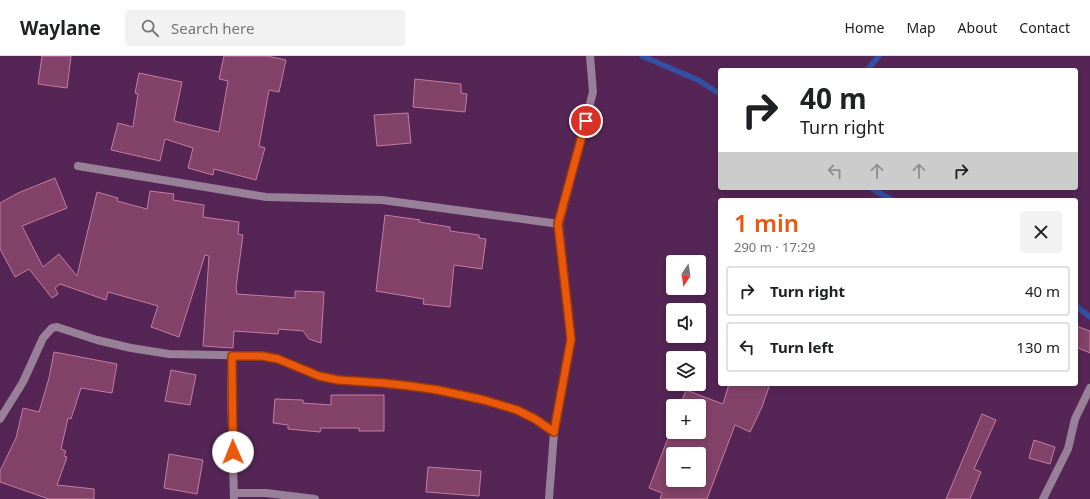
<!DOCTYPE html>
<meta charset="utf-8">
<style>
body{margin:0;font-family:"Noto Sans",sans-serif;background:#f2f2f2;color:#202124;height:100vh;display:flex;flex-direction:column;font-size:15px;white-space:nowrap}
*{box-sizing:border-box;margin:0}
p{font-size:13px;color:#757577}
.icon{flex:none;width:22px;height:22px;fill:none;stroke:currentColor;stroke-width:2;stroke-linecap:round;stroke-linejoin:round}
.map{position:relative;flex:1;overflow:hidden}
.drawer{position:absolute;left:718px;top:142px;width:360px;height:188px;display:flex;flex-direction:column;background:#fff;border-radius:4px;box-shadow:0 2px 6px #0003}
.drawer>*{flex:none}
.top-card{position:absolute;left:718px;top:12px;width:360px;height:122px;border-radius:4px;box-shadow:0 2px 6px #0003;background:#fff;color:#202124;overflow:hidden}
.needle{width:26px;rotate:192deg}
.buttons{position:absolute;left:666px;top:199px;display:grid;gap:8px}
.buttons a{display:grid;place-items:center;width:40px;height:40px;border-radius:4px;background:#fff;box-shadow:0 2px 6px #0003;font-size:20px}
.pin{position:absolute;display:grid;place-items:center;width:34px;height:34px;color:#fff;margin:-17px;border:2px solid #fff;border-radius:50%;box-shadow:0 1px 4px #0007}
.me{position:absolute;width:44px;margin:-22px;rotate:359deg;stroke-linejoin:round;filter:drop-shadow(0 0 3px #0008)}
.turn{display:flex;align-items:center;gap:14px;height:84px;padding:0 16px;font-size:18px}
.turn .icon{width:52px;height:52px;stroke-width:2.5}
.turn b{display:block;font-size:28px;line-height:34px}
.lanes{display:flex;align-items:center;height:38px;padding:0 16px;background:#0003;justify-content:center;gap:20px;direction:ltr}
.lanes .off{opacity:.35}
.round{display:grid;place-items:center;flex:none;width:42px;height:42px;border-radius:4px;background:#f2f2f2}
.summary{display:flex;align-items:center;justify-content:space-between;height:68px;padding:0 16px}
h1{font-size:24px;font-weight:600;line-height:30px;color:#ea580c}
ul{padding:0;list-style:none}
li{display:flex;align-items:center;gap:12px;height:50px;margin:0 8px 6px;padding:0 8px;border:2px solid #e0e0e0;border-radius:4px}
li div{flex:1}
li b{display:block;font-size:15px}
li em{font-style:normal}
header{display:flex;align-items:center;gap:24px;box-sizing:border-box;height:56px;padding:0 20px;background:#fff;border-bottom:1px solid #e0e0e0}
header strong{font-size:19px}
nav{display:flex;gap:22px;margin-inline-start:auto;font-size:14px}
.search{width:280px;height:36px;background:#f2f2f2;display:flex;align-items:center;gap:10px;box-sizing:border-box;padding:0 14px;border-radius:4px;color:#757577;font-size:15px}
.map>svg:first-child{display:block}
.lines{fill:none;stroke-linecap:round;stroke-linejoin:round}
.stream{stroke:#3350a5;stroke-width:5.5}
.building{fill:#834267;stroke:#c47da3;fill-rule:evenodd}
.minor{stroke:#988098;stroke-width:8}
.route-casing{stroke:#983908;stroke-width:10}
.route{stroke:#ea580c;stroke-width:7}
</style>
<header>
<strong>Waylane</strong>
<div class="search"><svg class="icon" aria-label="search" viewBox="0 0 24 24"><circle cx="10" cy="10" r="6"/><path d="M15 15l6 6"/></svg>Search here</div>
<nav><a>Home</a><a>Map</a><a>About</a><a>Contact</a></nav>
</header>
<div class="map">
<svg width="1090" height="443" viewBox="0 0 1090 443">
<rect width="100%" height="100%" fill="#552556"/>
<g class="lines">
<g class="stream">
<path d="M 642,0 L 698,24 L 720,38"/>
<path d="M 867,14 L 879,0"/>
<path d="M 871,132 L 892,144"/>
<path d="M 1076,250 L 1090,261"/>
</g>
</g>
<g class="building">
<path d="M 42,0 L 71,0 L 67,32 L 38,28 Z"/>
<path d="M 224,0 L 267,0 L 286,4 L 279,36 L 269,34 L 259,90 L 265,92 L 256,124 L 214,113 L 213,119 L 188,112 L 193,92 L 165,83 L 160,105 L 111,94 L 118,67 L 133,71 L 138,38 L 135,37 L 139,17 L 182,26 L 174,65 L 219,76 L 228,25 L 219,23 Z"/>
<path d="M 415,23 L 461,28 L 461,37 L 467,38 L 465,56 L 413,51 Z"/>
<path d="M 408,57 L 411,87 L 377,90 L 374,59 Z"/>
<path d="M 55,122 L 67,152 L 22,170 L 43,211 L 59,198 L 77,220 L 97,136 L 118,142 L 117,145 L 147,153 L 150,135 L 174,138 L 173,144 L 204,149 L 203,161 L 239,166 L 238,178 L 243,179 L 236,231 L 237,238 L 295,242 L 295,235 L 324,236 L 321,287 L 309,283 L 303,275 L 279,273 L 278,278 L 234,275 L 233,292 L 203,290 L 209,200 L 205,199 L 179,281 L 151,271 L 158,250 L 108,236 L 106,244 L 60,228 L 55,232 L 58,238 L 52,242 L 29,213 L 15,221 L 0,193 L 0,147 L 18,137 Z"/>
<path d="M 385,159 L 420,164 L 419,166 L 450,171 L 450,175 L 479,179 L 479,182 L 486,183 L 482,213 L 454,209 L 450,251 L 423,248 L 424,243 L 376,235 Z"/>
<path d="M 1076,270 L 1090,275 L 1090,297 L 1076,291 Z"/>
<path d="M 54,296 L 117,308 L 112,337 L 81,332 L 71,363 L 68,362 L 61,393 L 66,395 L 64,400 L 67,401 L 57,429 L 94,433 L 94,443 L 49,443 L 0,426 L 0,415 L 16,382 L 23,352 L 39,356 L 49,322 Z"/>
<path d="M 171,314 L 196,319 L 190,349 L 165,345 Z"/>
<path d="M 729,328 L 770,328 L 762,351 L 750,376 L 735,369 L 707,443 L 660,443 L 662,437 L 649,432 L 673,369 L 673,376 L 699,376 L 699,350 L 680,350 L 686,334 L 723,348 ZM 673,398 L 699,398 L 699,424 L 673,424 Z"/>
<path d="M 331,339 L 384,339 L 384,375 L 359,375 L 359,372 L 321,372 L 320,376 L 288,373 L 288,369 L 273,367 L 275,343 L 303,344 L 303,347 L 331,349 Z"/>
<path d="M 982,358 L 996,364 L 974,413 L 981,416 L 970,443 L 946,443 Z"/>
<path d="M 1034,384 L 1055,391 L 1050,408 L 1029,402 Z"/>
<path d="M 169,398 L 203,404 L 197,438 L 164,432 Z"/>
<path d="M 428,411 L 481,415 L 479,440 L 426,436 Z"/>
</g>
<g class="lines">
<g class="minor">
<path d="M 78,110 L 266,141 L 382,144 L 559,168"/>
<path d="M 232,300 L 231,336 L 234,443"/>
<path d="M 0,363 L 23,326 L 43,282 L 52,272 L 57,271 L 97,284 L 131,292 L 169,298 L 262,300 L 278,303 L 319,320 L 338,324 L 383,327 L 438,334 L 484,344 L 517,354 L 535,363 L 554,376"/>
<path d="M 234,437 L 266,437 L 315,443"/>
<path d="M 549,443 L 554,376 L 571,283 L 559,168 L 593,36 L 590,0"/>
<path d="M 1043,443 L 1068,393 L 1075,363 L 1090,332"/>
</g>
</g>
<g class="lines">
<g class="route-casing">
<path id="route" d="M 233,396 L 232,300 L 262,300 L 278,303 L 319,320 L 338,324 L 383,327 L 410,330 L 438,334 L 484,344 L 517,354 L 535,363 L 554,376 L 571,283 L 558,168 L 586,65"/>
</g>
<use href="#route" class="route"/>
</g>
</svg>
<div class="buttons">
<a><svg class="needle" viewBox="-14 -14 28 28"><path d="M0-13l5 13h-10z" fill="#e53935"/><path d="M0 13l5-13h-10z" fill="#757577"/></svg></a>
<a><svg class="icon" aria-label="sound" viewBox="0 0 24 24"><path d="M4 9h4l5-4v14l-5-4H4zM17 9q2 3 0 6"/></svg></a>
<a><svg class="icon" aria-label="layers" viewBox="0 0 24 24"><path d="M12 4l9 5-9 5-9-5zM3 14l9 5 9-5"/></svg></a>
<a>+</a>
<a>−</a>
</div>
<div class="pin" style="left:586px;top:65px;background:#d93025"><svg class="icon" aria-label="arrive" viewBox="0 0 24 24"><path d="M6 21V4h12l-3 4 3 4H6"/></svg></div>
<svg class="me" style="left:233px;top:396px" viewBox="-20 -20 40 40"><circle r="19" fill="#fff"/><path d="M0-13L10 11 0 6-10 11z" fill="#ea580c"/></svg>
<div class="top-card">
<div class="turn"><svg class="icon" aria-label="right" viewBox="0 0 24 24"><path d="M7 20v-9h11M14 6l5 5-5 5"/></svg><div><b>40 m</b>Turn right</div></div>
<div class="lanes"><svg class="icon off" aria-label="left" viewBox="0 0 24 24"><path d="M17 20v-9H6M10 6l-5 5 5 5"/></svg><svg class="icon off" aria-label="ahead" viewBox="0 0 24 24"><path d="M12 20V5M6 11l6-6 6 6"/></svg><svg class="icon off" aria-label="ahead" viewBox="0 0 24 24"><path d="M12 20V5M6 11l6-6 6 6"/></svg><svg class="icon" aria-label="right" viewBox="0 0 24 24"><path d="M7 20v-9h11M14 6l5 5-5 5"/></svg></div>
</div>
<section class="drawer">
<div class="summary"><div><h1>1 min</h1><p>290 m · 17:29</p></div><a class="round"><svg class="icon" aria-label="close" viewBox="0 0 24 24"><path d="M6 6l12 12M18 6L6 18"/></svg></a></div>
<ul>
<li><svg class="icon" aria-label="right" viewBox="0 0 24 24"><path d="M7 20v-9h11M14 6l5 5-5 5"/></svg><div><b>Turn right</b></div><em>40 m</em></li>
<li><svg class="icon" aria-label="left" viewBox="0 0 24 24"><path d="M17 20v-9H6M10 6l-5 5 5 5"/></svg><div><b>Turn left</b></div><em>130 m</em></li>
</ul>
</section>
</div>
